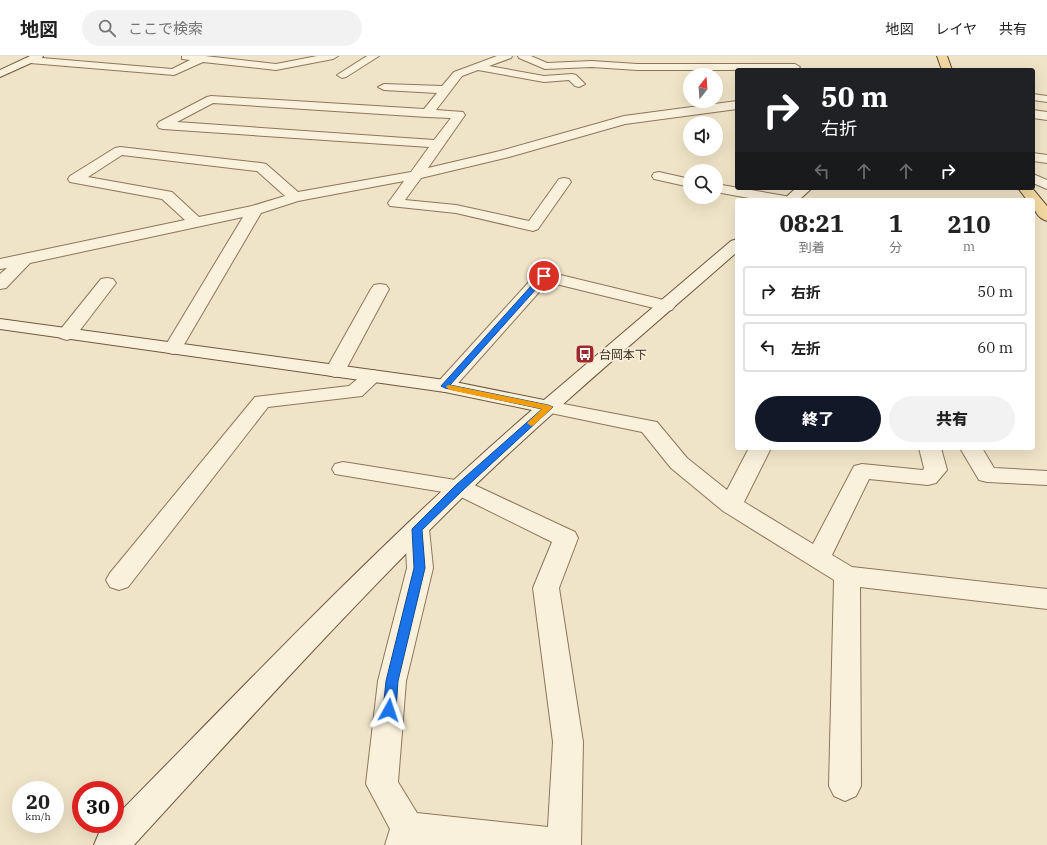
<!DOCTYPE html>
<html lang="ja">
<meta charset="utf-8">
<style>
body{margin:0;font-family:"IBM Plex Serif","Noto Sans JP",serif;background:#f2f2f2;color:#222;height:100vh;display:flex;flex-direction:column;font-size:15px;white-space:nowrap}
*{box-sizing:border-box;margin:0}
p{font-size:13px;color:#767676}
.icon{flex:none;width:22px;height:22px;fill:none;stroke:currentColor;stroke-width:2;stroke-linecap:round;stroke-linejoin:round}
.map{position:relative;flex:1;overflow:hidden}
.side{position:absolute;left:735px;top:142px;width:300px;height:252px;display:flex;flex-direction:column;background:#fff;border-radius:4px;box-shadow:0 4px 16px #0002}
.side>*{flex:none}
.top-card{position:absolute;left:735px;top:12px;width:300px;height:122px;border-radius:4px;box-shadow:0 4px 16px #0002;background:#202124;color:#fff;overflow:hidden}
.needle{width:26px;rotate:17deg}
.controls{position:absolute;left:683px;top:12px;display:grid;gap:8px}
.controls a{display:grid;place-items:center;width:40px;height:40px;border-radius:50%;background:#fff;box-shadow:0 4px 16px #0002;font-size:20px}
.speed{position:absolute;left:12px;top:725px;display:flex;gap:8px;font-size:20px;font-weight:700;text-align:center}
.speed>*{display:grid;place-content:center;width:52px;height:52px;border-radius:50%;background:#fff;box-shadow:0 4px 16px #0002;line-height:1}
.speed small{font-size:10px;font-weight:400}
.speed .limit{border:6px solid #d22;background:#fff;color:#111}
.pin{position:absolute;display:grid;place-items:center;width:34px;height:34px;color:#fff;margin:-17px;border:2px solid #fff;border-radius:50%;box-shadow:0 1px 4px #0007}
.me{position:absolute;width:44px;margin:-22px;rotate:5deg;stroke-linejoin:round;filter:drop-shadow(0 0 3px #0008)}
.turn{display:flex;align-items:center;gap:14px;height:84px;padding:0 20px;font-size:18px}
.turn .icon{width:52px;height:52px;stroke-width:2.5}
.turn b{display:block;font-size:28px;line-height:34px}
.lanes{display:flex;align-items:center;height:38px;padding:0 20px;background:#0003;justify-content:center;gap:20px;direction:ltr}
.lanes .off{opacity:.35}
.eta{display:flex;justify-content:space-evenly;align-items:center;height:68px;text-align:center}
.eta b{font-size:24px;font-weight:800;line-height:28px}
.button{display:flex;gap:8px;margin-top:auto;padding:8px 20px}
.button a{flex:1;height:46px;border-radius:24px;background:#111827;color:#fff;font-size:16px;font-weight:800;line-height:46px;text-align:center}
.button a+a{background:#f2f2f2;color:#222}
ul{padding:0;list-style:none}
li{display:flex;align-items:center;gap:12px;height:50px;margin:0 8px 6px;padding:0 12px;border:2px solid #e0e0e0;border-radius:4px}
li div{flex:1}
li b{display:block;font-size:15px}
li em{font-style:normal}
header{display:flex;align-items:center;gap:24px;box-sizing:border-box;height:56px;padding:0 20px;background:#fff;border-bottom:1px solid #e0e0e0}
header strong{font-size:19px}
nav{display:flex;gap:22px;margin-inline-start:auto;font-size:14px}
.search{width:280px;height:36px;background:#f2f2f2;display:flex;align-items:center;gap:10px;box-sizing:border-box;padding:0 14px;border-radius:22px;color:#767676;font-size:15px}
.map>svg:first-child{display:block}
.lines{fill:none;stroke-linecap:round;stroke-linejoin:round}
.street-casing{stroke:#8d765c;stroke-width:2}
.secondary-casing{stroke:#6f573f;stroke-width:2}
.primary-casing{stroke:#5b4430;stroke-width:2}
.street{fill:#faf1dc;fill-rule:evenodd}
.secondary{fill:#faf1dc;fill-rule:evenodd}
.primary{fill:#f3d9a0;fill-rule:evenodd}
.route{fill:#1a73e8;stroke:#114b97}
.slow{fill:#f59e0b}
.labels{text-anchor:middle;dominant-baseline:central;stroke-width:3.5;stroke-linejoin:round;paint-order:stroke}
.poi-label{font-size:12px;fill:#3d2e20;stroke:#f7eed8;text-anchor:start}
</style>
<header>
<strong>地図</strong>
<div class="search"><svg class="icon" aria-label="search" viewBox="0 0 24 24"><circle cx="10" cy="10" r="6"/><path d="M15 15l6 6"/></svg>ここで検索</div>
<nav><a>地図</a><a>レイヤ</a><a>共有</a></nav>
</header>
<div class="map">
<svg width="1047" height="789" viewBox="0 0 1047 789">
<rect width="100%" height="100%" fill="#f0e4c8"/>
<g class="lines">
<g class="street-casing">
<g id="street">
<path d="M 182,0 L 205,0 L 276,8 L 317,0 L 338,0 L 333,3 L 276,14 L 203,6 L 174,19 L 30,7 L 25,4 L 30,1 L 172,13 L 190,4 L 182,3 Z"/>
<path d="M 367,0 L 379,0 L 346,21 L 342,22 L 337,19 Z"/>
<path d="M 497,0 L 512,0 L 511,2 L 489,10 L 544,20 L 572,18 L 576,19 L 585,28 L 579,31 L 575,30 L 569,24 L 544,26 L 478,14 L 462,20 L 436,54 L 463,56 L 465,59 L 428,112 L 500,95 L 624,60 L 737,45 L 737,53 L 625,68 L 509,101 L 421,122 L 405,144 L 456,149 L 529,165 L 559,123 L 564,122 L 569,123 L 571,126 L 538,173 L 533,175 L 456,157 L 390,150 L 388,147 L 404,125 L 298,145 L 261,157 L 182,292 L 180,296 L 173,298 L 166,296 L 164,292 L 243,161 L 30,207 L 6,232 L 0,233 L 0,218 L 7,212 L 0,213 L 0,203 L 185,164 L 162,143 L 70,126 L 68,123 L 70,120 L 115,92 L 120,91 L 261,107 L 266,108 L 298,136 L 411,116 L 429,91 L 163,73 L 159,72 L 157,69 L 159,66 L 207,41 L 211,40 L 424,53 L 437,37 L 384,34 L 378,31 L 384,28 L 442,30 L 454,16 ZM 213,47 L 427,61 L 451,62 L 434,84 L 177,66 ZM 122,99 L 257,115 L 285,140 L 252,150 L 199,161 L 172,136 L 88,121 Z"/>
<path d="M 518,0 L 531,0 L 547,7 L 592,5 L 637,8 L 795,8 L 800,11 L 796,14 L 637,14 L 592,11 L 545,13 L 519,2 Z"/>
<path d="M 1033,38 L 1047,40 L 1047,46 L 1033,44 Z"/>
<path d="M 1033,54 L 1047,56 L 1047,64 L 1033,62 Z"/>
<path d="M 1033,97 L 1047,99 L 1047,107 L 1033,105 Z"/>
<path d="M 659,116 L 690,123 L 690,131 L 654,123 L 652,120 L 654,117 Z"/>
<path d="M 1033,118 L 1047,124 L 1047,133 L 1033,127 Z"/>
<path d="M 716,128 L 785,140 L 790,141 L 792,144 L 760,144 L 716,136 Z"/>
<path d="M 544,215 L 672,246 L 675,250 L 672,254 L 666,255 L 548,226 L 452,334 L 445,336 L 438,334 L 435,330 L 438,326 L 538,216 Z"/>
<path d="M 107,222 L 113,223 L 116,227 L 74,282 L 67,284 L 60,282 L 58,278 L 60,274 L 101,223 Z"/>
<path d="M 380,228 L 386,229 L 389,233 L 345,315 L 342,319 L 335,321 L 328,319 L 325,315 L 371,233 L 374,229 Z"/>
<path d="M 373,314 L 380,316 L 383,320 L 362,340 L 268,351 L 128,531 L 119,534 L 110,531 L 106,524 L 110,517 L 255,341 L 349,330 L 366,316 Z"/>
<path d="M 548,345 L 657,366 L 687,402 L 727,434 L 749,392 L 771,392 L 744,446 L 813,488 L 854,410 L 862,408 L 923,414 L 924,412 L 919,392 L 941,392 L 947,414 L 936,427 L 928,429 L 869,423 L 832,499 L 852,511 L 1047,533 L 1047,553 L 860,531 L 861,730 L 856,740 L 845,745 L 834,740 L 829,730 L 834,524 L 723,455 L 671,412 L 642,376 L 541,355 L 538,351 L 541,347 Z"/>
<path d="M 960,392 L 982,392 L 994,412 L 1047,415 L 1047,429 L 987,426 L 979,424 Z"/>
<path d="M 343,406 L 468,426 L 575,476 L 578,482 L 559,532 L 583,686 L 581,789 L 385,789 L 390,773 L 366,728 L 378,625 L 407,512 L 405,473 L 408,467 L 417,465 L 426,467 L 429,473 L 433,512 L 406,625 L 398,726 L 417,757 L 548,771 L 553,686 L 533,532 L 552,486 L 455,438 L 335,418 L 332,413 L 335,408 Z"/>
</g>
</g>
<g class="secondary-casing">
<g id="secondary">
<path d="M 30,0 L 43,0 L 42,2 L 0,21 L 0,14 Z"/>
<path d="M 796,132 L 812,132 L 799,144 L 783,144 Z"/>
<path d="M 737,183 L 737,196 C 646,276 554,353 467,437 C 351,550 243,670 134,789 L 94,789 L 99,777 L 108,768 L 115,768 L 115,761 C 251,623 385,481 532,354 L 445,336 L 0,273 L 0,263 L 445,324 L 544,344 L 731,185 Z"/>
</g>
</g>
<g class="primary-casing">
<g id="primary">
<path d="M 937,0 L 947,0 L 952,14 L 942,14 Z"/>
<path d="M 1018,132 L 1032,132 L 1047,150 L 1047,165 C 1037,162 1033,153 1033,144 L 1027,144 Z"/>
</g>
</g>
<use href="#street" class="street"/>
<use href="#secondary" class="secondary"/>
<use href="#primary" class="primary"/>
</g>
<path class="route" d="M 544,218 L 546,219 L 546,222 L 450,329 L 548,349 L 553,351 L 463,434 L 422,474 L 425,512 L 398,625 L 396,654 L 394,658 L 389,660 L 385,658 L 383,654 L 386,625 L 414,512 L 412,473 L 456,429 L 542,353 L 445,332 L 441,330 L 541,219 Z"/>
<path class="slow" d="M 448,329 L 450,329 L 548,349 L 553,351 L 534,369 L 531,370 L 527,367 L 542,353 L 450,334 L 446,331 Z"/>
<defs>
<g id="bus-square" transform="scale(1)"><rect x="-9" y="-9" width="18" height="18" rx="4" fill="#9e2a2b" stroke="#f7eed8"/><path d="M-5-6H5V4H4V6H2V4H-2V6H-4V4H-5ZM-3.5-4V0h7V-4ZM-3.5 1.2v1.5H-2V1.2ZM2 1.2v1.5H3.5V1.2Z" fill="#fff"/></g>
</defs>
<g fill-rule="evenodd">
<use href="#bus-square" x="585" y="298"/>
</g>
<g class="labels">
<g class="poi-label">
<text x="599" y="298">台岡本下</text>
</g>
</g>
</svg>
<div class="controls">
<a><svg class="needle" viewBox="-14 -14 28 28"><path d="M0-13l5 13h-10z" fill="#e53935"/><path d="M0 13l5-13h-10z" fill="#767676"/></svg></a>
<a><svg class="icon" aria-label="sound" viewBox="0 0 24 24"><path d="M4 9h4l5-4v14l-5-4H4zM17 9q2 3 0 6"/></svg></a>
<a><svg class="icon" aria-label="search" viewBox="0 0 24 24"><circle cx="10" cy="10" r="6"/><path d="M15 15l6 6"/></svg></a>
</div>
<div class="speed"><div>20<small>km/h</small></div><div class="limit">30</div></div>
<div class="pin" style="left:544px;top:220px;background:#d93025"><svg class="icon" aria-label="arrive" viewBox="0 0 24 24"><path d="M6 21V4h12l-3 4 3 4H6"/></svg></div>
<svg class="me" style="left:389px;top:654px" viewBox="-20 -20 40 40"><path d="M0-17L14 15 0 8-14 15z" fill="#1a73e8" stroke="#fff" stroke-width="4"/></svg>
<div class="top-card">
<div class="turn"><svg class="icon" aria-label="right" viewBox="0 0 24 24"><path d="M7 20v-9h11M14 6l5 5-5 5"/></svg><div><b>50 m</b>右折</div></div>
<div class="lanes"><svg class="icon off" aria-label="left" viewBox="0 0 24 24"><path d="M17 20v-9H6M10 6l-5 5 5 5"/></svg><svg class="icon off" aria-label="ahead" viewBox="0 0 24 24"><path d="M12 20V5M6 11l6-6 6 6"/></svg><svg class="icon off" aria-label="ahead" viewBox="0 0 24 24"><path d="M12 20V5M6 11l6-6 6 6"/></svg><svg class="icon" aria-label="right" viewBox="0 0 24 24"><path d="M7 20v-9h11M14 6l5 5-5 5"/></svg></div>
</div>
<section class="side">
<div class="eta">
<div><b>08:21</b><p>到着</p></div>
<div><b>1</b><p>分</p></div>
<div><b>210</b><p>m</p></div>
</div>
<ul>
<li><svg class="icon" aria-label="right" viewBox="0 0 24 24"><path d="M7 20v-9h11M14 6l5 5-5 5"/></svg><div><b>右折</b></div><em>50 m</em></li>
<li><svg class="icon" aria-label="left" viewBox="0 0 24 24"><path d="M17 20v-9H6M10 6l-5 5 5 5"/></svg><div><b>左折</b></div><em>60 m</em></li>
</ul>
<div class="button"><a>終了</a><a>共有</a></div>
</section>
</div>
